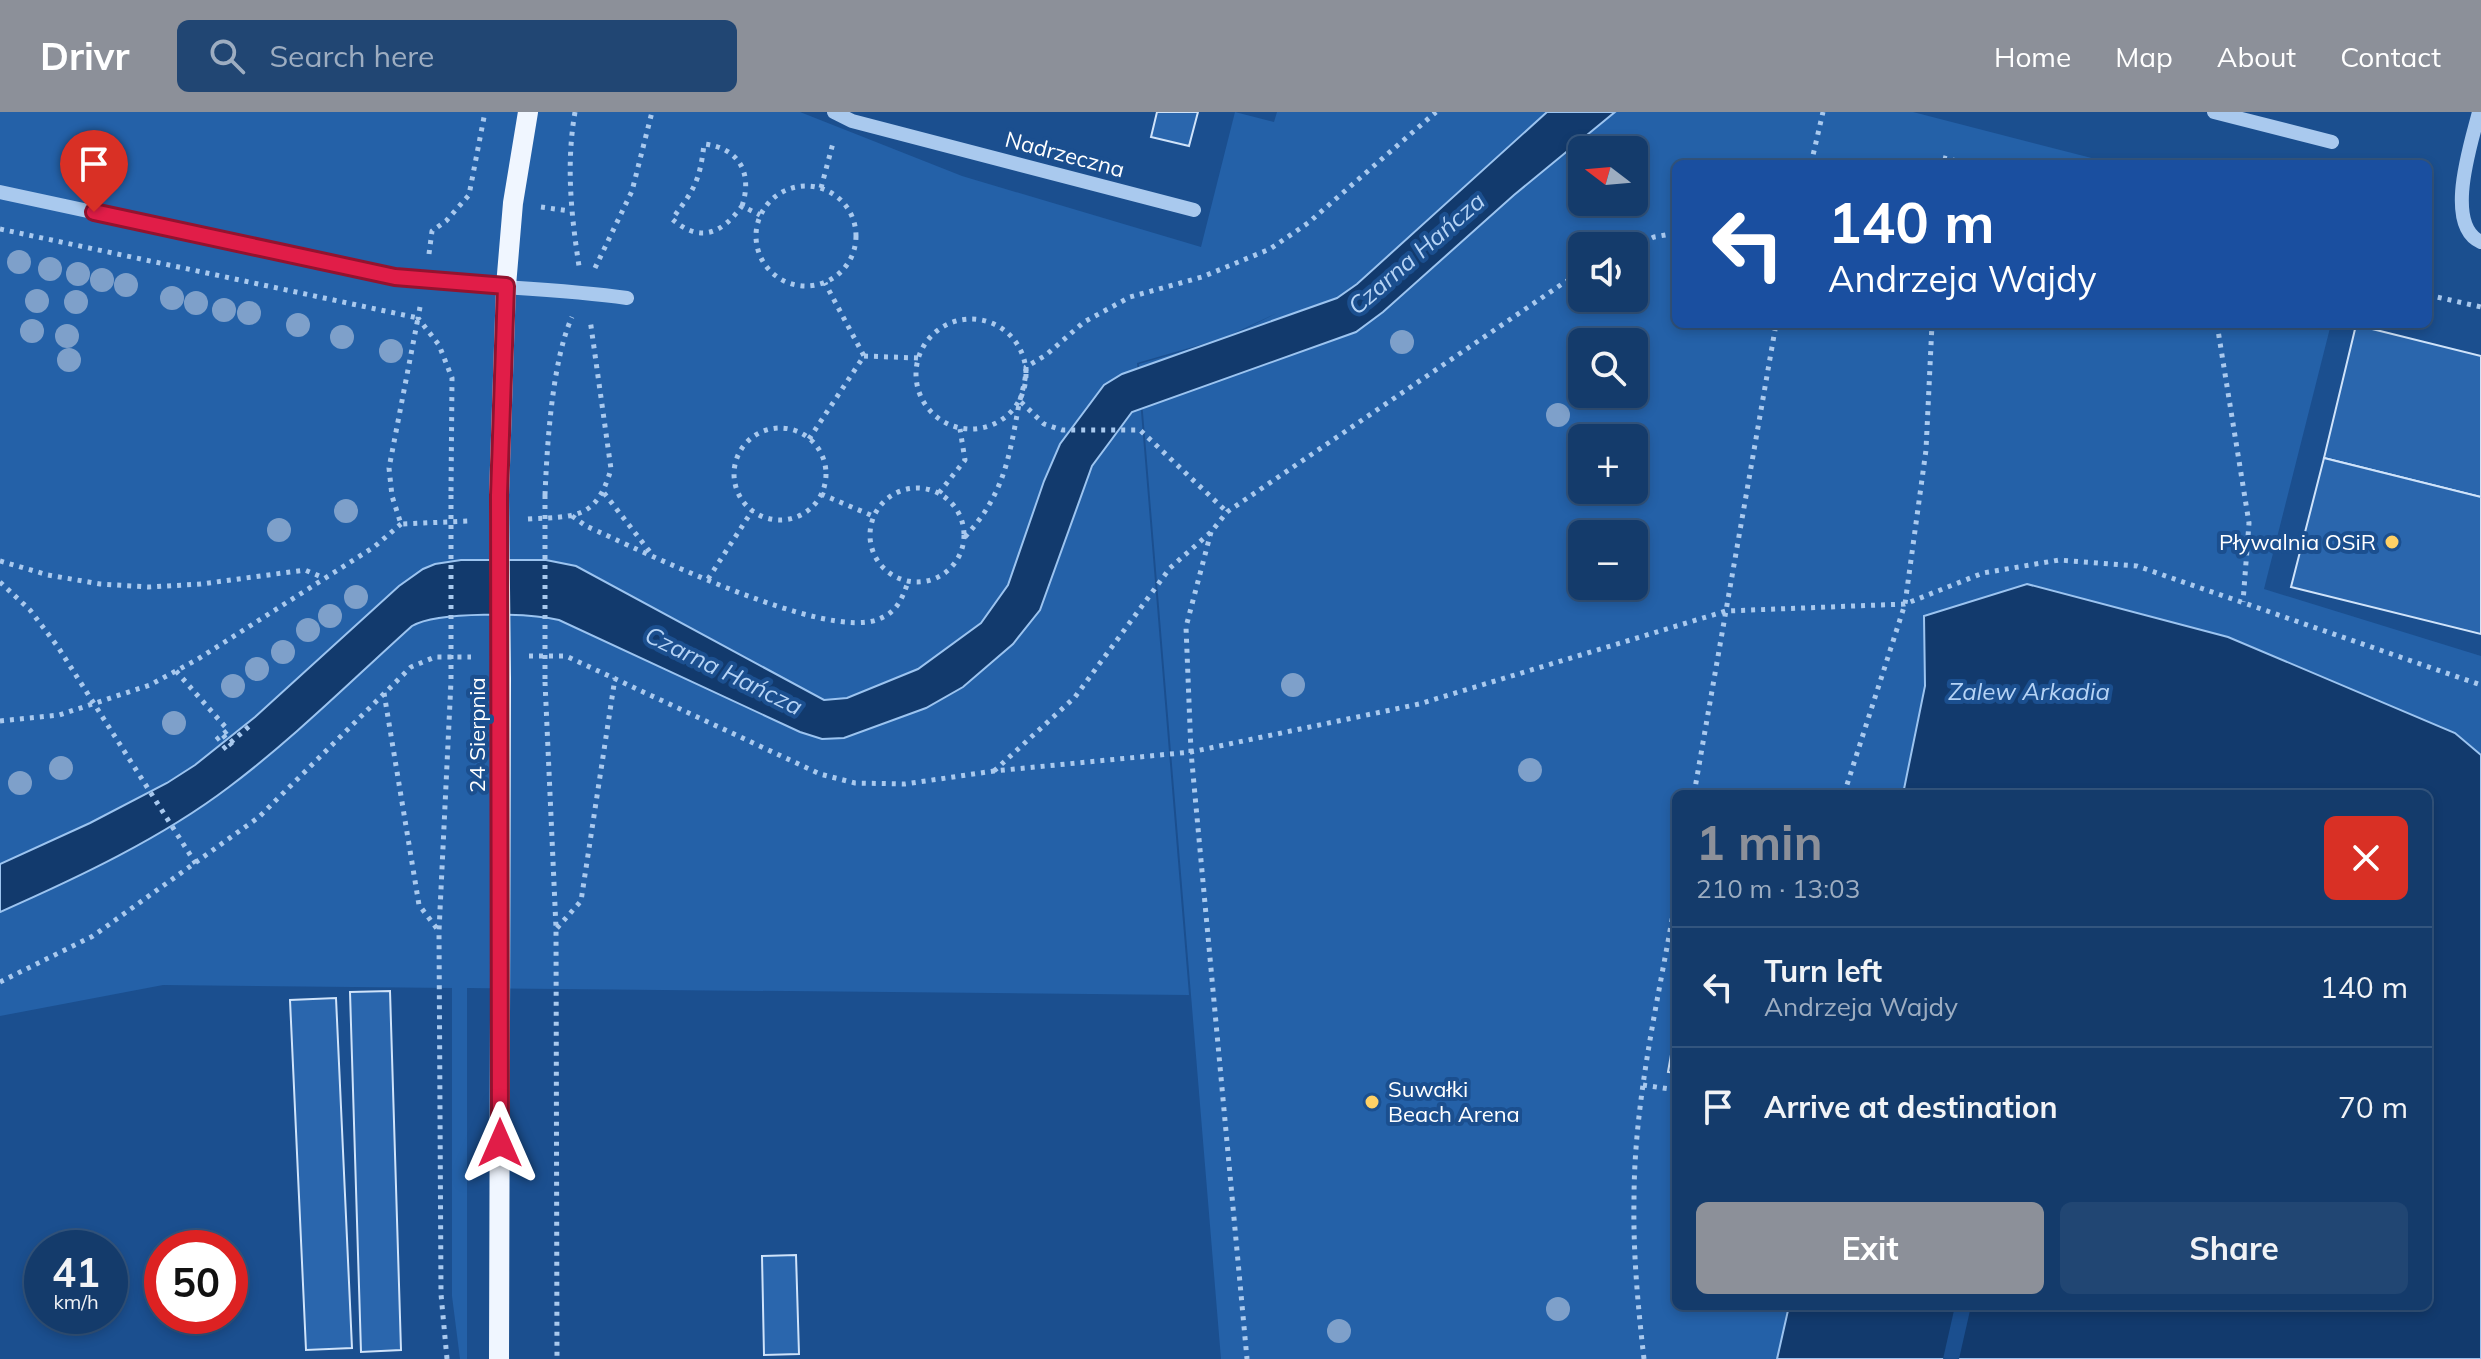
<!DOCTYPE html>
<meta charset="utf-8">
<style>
body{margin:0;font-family:Mulish,sans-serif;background:#214673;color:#f1f3f6;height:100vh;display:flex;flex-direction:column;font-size:30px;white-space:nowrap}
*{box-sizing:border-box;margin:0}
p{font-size:26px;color:#9dadc1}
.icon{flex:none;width:44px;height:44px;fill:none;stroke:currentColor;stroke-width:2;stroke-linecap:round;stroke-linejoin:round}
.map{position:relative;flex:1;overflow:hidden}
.details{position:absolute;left:1672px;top:678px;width:760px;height:520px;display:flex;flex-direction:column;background:#143b6b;border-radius:12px;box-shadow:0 4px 12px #0003,0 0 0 2px #33557e}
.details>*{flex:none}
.banner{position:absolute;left:1672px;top:48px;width:760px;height:168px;border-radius:12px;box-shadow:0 4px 12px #0003,0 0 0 2px #33557e;background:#1a4fa0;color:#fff;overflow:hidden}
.needle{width:52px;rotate:286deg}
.tools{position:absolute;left:1568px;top:24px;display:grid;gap:16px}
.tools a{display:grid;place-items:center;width:80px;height:80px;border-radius:12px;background:#143b6b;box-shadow:0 4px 12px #0003,0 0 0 2px #33557e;font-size:40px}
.speed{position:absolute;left:24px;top:1118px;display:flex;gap:16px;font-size:40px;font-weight:700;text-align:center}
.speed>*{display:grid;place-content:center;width:104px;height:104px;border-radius:50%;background:#143b6b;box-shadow:0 4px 12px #0003,0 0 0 2px #33557e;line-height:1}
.speed small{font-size:20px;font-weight:400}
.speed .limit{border:12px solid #d22;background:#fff;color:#111}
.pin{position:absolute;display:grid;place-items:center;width:68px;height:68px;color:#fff;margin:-82px -34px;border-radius:50% 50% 50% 0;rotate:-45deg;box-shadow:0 0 8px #0007}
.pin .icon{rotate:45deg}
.me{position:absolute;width:88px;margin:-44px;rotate:0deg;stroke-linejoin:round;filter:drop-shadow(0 0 6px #0008)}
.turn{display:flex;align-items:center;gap:28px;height:168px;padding:0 24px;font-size:36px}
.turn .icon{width:104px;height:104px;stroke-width:2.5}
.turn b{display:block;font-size:56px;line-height:68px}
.round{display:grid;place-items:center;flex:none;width:84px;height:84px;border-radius:12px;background:#214673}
.summary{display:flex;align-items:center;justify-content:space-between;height:136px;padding:0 24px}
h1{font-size:48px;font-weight:700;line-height:60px;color:#8c9099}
.button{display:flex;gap:16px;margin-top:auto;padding:16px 24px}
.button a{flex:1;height:92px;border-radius:12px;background:#8c9099;color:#fff;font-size:32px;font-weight:700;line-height:92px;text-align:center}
.button a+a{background:#214673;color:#f1f3f6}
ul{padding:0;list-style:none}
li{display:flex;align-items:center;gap:24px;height:120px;padding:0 24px;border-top:2px solid #33557e}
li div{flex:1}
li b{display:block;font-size:30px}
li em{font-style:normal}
header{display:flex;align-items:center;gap:48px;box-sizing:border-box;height:112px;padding:0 40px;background:#8c9099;color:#fff}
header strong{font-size:38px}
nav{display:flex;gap:44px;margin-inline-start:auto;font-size:28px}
.search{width:560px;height:72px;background:#214673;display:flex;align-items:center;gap:20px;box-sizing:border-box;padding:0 28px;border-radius:12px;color:#9dadc1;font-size:30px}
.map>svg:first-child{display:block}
.green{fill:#2461a8;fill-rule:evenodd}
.water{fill:#123a6d;stroke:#9cc4f0;stroke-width:2}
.pier{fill:#1b4f8f}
.building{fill:#2a66ad;stroke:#cfe3fa;stroke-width:2}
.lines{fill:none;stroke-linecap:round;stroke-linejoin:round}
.path{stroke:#a9c9ee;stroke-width:5;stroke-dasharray:4 6;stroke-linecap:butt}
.minor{stroke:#a9c9ee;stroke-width:14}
.major{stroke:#f0f6ff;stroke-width:20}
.path-bridge{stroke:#a9c9ee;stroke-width:5;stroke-dasharray:4 6;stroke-linecap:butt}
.major-bridge{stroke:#f0f6ff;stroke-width:20}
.tree{fill:#7ea0ca}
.route-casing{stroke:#92132f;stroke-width:20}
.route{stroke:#e11d48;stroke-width:14}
.poi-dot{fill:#ffd166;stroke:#1b4f8f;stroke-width:3}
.labels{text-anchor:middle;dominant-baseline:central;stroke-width:8;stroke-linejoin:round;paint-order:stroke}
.street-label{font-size:22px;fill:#fff;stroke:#1b4f8f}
.poi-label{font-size:22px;fill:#fff;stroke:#1b4f8f;text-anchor:end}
.water-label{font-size:24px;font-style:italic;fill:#b5d3f5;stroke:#1b4f8f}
</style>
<header>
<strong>Drivr</strong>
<div class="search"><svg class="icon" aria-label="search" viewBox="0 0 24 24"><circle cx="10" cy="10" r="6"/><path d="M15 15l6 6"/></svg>Search here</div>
<nav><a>Home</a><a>Map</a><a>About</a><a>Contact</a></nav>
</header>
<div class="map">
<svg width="2481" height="1247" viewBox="0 0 2481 1247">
<rect width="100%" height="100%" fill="#1b4f8f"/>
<path class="green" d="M 0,0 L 800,0 L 962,64 L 1201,135 L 1235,0 L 1274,10 L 1277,0 L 1913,0 L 2115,52 L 1676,52 L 1676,212 L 2331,212 L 2264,477 L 2481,544 L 2481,643 L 2455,621 L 2228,525 L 2027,472 L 1924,504 L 1925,574 L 1903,682 L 1676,682 L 1676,1194 L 1789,1194 L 1777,1247 L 1221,1247 L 1139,252 L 1225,227 L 1277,201 L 1224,226 L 1137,251 L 1189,883 L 467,876 L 467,1247 L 460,1247 L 452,1184 L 452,876 L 163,873 L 0,904 ZM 1582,38 L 1634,38 L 1634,90 L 1582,90 ZM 1582,134 L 1634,134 L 1634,186 L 1582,186 ZM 1582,230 L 1634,230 L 1634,282 L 1582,282 ZM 1582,326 L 1634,326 L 1634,378 L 1582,378 ZM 1582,422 L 1634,422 L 1634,474 L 1582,474 Z"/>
<g class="water">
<path d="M 1547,0 L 1615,0 L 1514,83 L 1383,200 L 1356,220 L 1132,300 L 1092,354 L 1040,498 L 1013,532 L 963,575 L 926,596 L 844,626 L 822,627 L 800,620 L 559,508 C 529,501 438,499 412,514 C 352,568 294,626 229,675 C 162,726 77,766 0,800 L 0,752 L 90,711 L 167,671 L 195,653 L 255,605 L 399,474 L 423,457 L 435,452 L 461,448 L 546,448 L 576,454 L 824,588 L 847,586 L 918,557 L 981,511 L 1008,473 L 1044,369 L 1060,332 L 1104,273 L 1122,262 L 1337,186 L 1357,172 Z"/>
<path d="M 2027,472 L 2228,525 L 2455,621 L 2481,643 L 2481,1247 L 1777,1247 L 1789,1194 L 2428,1194 L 2428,682 L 1903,682 L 1925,574 L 1924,504 Z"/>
</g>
<path class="pier" d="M 1955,1194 L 1971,1194 L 1959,1247 L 1943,1247 Z"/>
<g class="building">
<path d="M 1157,0 L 1198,0 L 1189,34 L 1151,25 Z"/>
<path d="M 2356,213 L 2481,244 L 2481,385 L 2324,346 Z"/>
<path d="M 2324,346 L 2481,385 L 2481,522 L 2291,475 Z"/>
<path d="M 390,879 L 401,1238 L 361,1240 L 350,880 Z"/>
<path d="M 336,886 L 352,1236 L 306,1238 L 290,888 Z"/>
<path d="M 1676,914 L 1676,961 L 1668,960 Z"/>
<path d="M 796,1143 L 799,1242 L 764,1243 L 762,1144 Z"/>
</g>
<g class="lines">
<g class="path">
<path d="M 575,0 C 566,52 571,102 579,154"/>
<path d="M 1811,52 L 1823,0"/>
<path d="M 1940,52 L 1940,45 L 1969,52"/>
<circle cx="806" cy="124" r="50"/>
<path d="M 821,76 L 833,31"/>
<path d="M 742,94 C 753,61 739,36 704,32 C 700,69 694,78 672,107 C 701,132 722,121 742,94 L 760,103"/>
<path d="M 541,95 L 570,99"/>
<path d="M 0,117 L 418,206 L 389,356 L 392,384 L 401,412 L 470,409"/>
<path d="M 1634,135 L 1654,125 L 1676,121"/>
<path d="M 429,142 L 432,119 L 446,109 L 469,83 L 485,0"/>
<path d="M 595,156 L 632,79 L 652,0"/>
<path d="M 2428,183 L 2481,195"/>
<path d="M 420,195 L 418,206 L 439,233 L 452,266 L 451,383"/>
<circle cx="971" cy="262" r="55"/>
<path d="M 2217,212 L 2249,411 L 2243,490"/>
<path d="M 864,244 L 918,246"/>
<path d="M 1021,290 L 1044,312 L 1062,318 L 1140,318 L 1227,400"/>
<circle cx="780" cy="362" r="46"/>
<path d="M 809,327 L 864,244 L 825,171"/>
<circle cx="917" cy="423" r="47"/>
<path d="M 604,381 L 650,440"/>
<path d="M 939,381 L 965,348 L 960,317"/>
<path d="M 821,382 L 873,404"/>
<path d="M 545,383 C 547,334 552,249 572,205"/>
<path d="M 572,404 L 586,414 C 642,439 826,530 879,507 C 897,500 902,487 908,470"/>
<path d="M 528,407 C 574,404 596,409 611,357 L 590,207"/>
<path d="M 1211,420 L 1186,515 L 1191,640 L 1247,1247"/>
<path d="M 965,425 C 1004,382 1009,347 1019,292 C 1022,279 1026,269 1026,255 L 1046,243 L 1084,210 L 1130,185 L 1202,165 L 1270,137 L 1308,111 L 1436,0"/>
<path d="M 0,449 L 48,463 L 100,472 L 149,475 L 201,472 L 305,458 L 324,466"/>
<path d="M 708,467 L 752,399"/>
<path d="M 0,470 L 30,498 L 58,535 L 196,752"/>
<path d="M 529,544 L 566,544 L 820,662 L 855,671 L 905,672 L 994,659 L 1191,640 L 1419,592 L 1726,499 L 1905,492 L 1983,461 L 2059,448 L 2137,454 L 2481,573"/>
<path d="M 176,559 L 228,618 L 216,628"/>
<path d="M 545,570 L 556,816 L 557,1247"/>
<path d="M 384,581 L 419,793 L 438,818"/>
<path d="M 0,609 L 59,603 L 150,573 L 198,547 L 374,435 L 401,412"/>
<path d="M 223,623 L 235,637"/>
<path d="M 223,637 L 253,611"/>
<path d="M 994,659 L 1075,585 L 1170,456 L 1211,420 L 1227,400 L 1565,170 L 1582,162"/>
<path d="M 1694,682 L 1776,212"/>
<path d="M 1844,682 L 1905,492 L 1926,338 L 1932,212"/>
<path d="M 557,816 L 581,789 L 615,566"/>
<path d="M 0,870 L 93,824 L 259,705 L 411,555 L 435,545 L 471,545"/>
<path d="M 1643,973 L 1676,978"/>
<path d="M 447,1247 L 441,1182 L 439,819 L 451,569"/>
<path d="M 1644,1247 C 1638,1195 1633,1141 1634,1088 C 1634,987 1659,885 1676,785"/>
</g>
<g class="minor">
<path d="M 834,0 L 852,9 L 1194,98"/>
<path d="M 2214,0 L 2332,30"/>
<path d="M 2479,0 C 2472,29 2443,113 2481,130"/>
<path d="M 0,80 L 395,165 C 471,176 550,175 627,186"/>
</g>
<g class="major">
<path d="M 499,383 L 506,174 L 513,91 L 528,0"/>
<path d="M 499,1247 L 501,567"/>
</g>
<g class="path-bridge">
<path d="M 451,383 L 451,569"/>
<path d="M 545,383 L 545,570"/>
</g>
<path class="major-bridge" d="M 499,383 L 501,567"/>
</g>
<g class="tree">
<circle cx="19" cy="150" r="12"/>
<circle cx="50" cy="157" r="12"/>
<circle cx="78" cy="162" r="12"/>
<circle cx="102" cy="168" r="12"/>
<circle cx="126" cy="173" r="12"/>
<circle cx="172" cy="186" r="12"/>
<circle cx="37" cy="189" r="12"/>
<circle cx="76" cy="190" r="12"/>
<circle cx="196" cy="191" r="12"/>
<circle cx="224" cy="198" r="12"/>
<circle cx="249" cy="201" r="12"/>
<circle cx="298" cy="213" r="12"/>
<circle cx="32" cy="219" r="12"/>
<circle cx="67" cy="224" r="12"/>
<circle cx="342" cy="225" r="12"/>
<circle cx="1402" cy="230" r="12"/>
<circle cx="391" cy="239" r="12"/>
<circle cx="69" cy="248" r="12"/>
<circle cx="1558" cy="303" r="12"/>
<circle cx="346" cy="399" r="12"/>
<circle cx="279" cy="418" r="12"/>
<circle cx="356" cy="485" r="12"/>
<circle cx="330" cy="504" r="12"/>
<circle cx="308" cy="518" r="12"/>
<circle cx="283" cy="540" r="12"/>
<circle cx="257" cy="557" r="12"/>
<circle cx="1293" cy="573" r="12"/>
<circle cx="233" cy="574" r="12"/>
<circle cx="174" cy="611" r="12"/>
<circle cx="61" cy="656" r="12"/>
<circle cx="1530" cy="658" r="12"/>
<circle cx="20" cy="671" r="12"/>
<circle cx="1558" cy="1197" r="12"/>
<circle cx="1339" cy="1219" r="12"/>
</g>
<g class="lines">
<g class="route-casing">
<path id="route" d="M 94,100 L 395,165 L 506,174 L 499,383 L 500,1031"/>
</g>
<use href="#route" class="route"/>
</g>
<g class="poi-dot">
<circle cx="2392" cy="430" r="8"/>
<circle cx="1372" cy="990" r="8"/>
</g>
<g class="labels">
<g class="street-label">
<text transform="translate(1065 42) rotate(15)">Nadrzeczna</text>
<text transform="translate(477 623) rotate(-90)">24 Sierpnia</text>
</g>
<g class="poi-label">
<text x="2376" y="430">Pływalnia OSiR</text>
<text x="1388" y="977" text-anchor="start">Suwałki<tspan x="1388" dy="25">Beach Arena</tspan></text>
</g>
<g class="water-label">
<text transform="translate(1416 141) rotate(-41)">Czarna Hańcza</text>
<text transform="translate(724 558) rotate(26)">Czarna Hańcza</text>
<text x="2029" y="579">Zalew Arkadia</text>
</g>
</g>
</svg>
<div class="tools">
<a><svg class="needle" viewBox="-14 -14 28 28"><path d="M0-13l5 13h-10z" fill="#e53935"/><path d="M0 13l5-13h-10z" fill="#9dadc1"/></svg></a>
<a><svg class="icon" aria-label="sound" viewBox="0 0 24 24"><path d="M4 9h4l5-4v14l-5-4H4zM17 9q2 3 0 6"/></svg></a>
<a><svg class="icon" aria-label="search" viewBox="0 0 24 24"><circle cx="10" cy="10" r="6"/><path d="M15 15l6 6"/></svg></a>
<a>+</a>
<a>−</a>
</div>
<div class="speed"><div>41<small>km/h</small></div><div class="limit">50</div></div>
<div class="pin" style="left:94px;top:100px;background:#d93025"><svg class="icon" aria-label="arrive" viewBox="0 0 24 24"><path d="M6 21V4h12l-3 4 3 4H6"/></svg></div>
<svg class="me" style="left:500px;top:1031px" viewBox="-20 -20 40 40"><path d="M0-17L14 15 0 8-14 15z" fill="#e11d48" stroke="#fff" stroke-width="4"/></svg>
<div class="banner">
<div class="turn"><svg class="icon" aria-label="left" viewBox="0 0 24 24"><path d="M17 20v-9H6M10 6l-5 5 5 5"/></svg><div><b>140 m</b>Andrzeja Wajdy</div></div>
</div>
<section class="details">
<div class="summary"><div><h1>1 min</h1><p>210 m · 13:03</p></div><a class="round" style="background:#d93025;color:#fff"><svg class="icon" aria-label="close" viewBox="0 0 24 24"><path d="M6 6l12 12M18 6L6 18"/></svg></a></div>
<ul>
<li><svg class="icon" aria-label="left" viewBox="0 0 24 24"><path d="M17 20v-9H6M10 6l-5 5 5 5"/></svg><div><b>Turn left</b><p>Andrzeja Wajdy</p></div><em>140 m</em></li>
<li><svg class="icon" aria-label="arrive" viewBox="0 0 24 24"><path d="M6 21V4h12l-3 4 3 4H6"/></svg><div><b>Arrive at destination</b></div><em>70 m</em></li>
</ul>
<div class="button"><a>Exit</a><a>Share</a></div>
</section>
</div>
